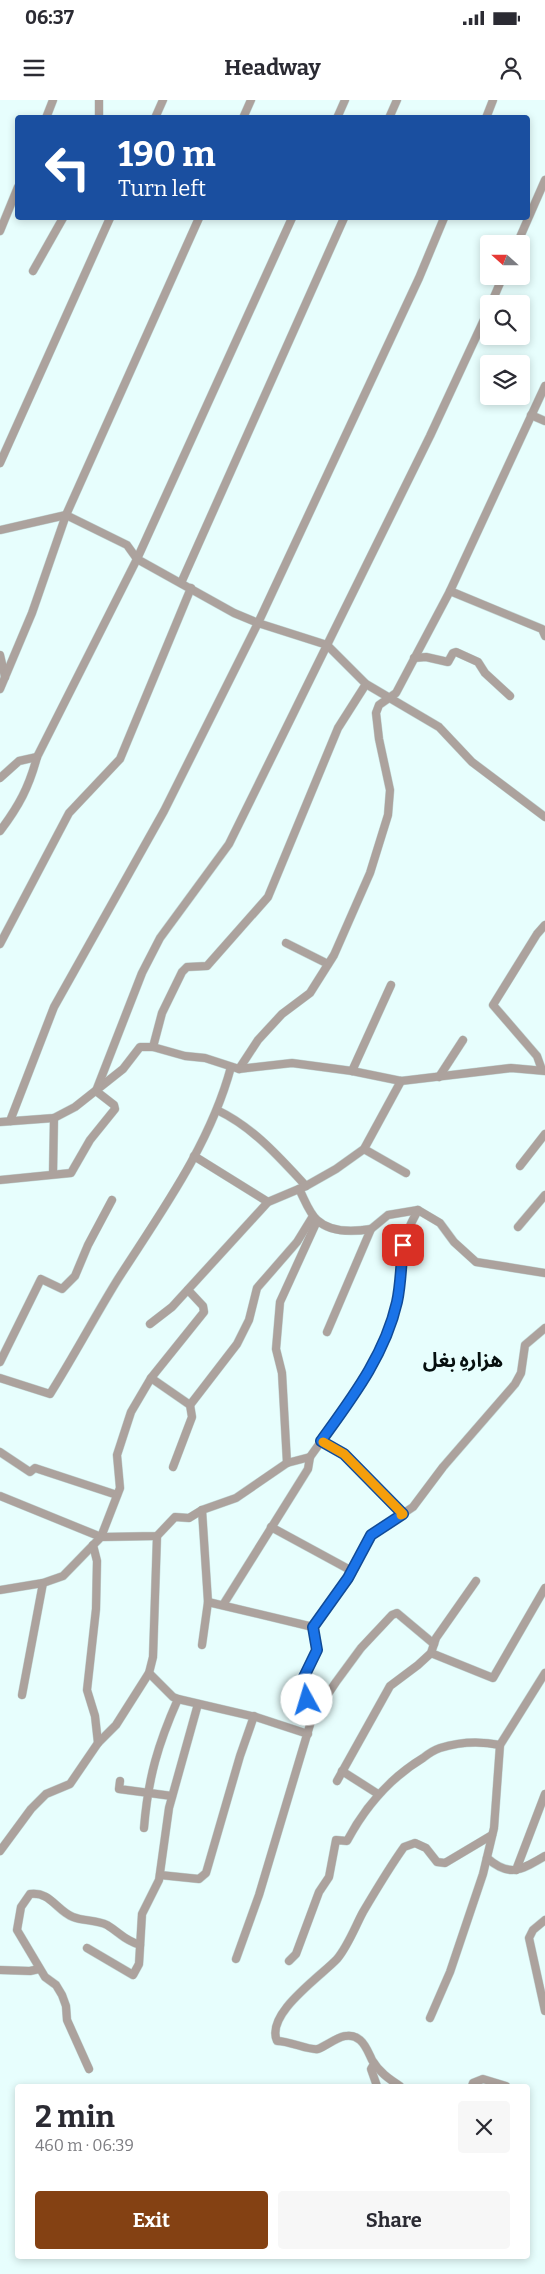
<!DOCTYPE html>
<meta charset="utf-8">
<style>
body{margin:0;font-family:Bitter,"Noto Sans Arabic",serif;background:#f7f7f7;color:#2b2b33;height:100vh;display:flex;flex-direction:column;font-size:19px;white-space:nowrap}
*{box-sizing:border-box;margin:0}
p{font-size:16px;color:#7c7c81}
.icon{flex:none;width:28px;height:28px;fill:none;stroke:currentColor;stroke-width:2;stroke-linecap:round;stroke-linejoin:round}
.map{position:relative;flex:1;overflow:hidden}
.sheet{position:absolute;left:15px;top:1984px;width:515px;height:175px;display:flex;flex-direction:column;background:#fff;border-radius:5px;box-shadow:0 2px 8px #0003}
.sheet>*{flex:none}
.guide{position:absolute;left:15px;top:15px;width:515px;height:105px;border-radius:5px;box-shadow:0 2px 8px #0003;background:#1a4fa0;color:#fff;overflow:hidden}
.needle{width:32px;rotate:291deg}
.buttons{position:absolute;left:480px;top:135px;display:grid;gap:10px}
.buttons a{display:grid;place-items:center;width:50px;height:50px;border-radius:5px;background:#fff;box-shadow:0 2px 8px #0003;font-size:25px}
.pin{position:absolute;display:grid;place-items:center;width:42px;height:42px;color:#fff;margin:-21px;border-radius:10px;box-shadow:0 2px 8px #0006}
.me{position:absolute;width:55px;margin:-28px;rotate:354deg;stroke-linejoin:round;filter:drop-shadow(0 0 4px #0008)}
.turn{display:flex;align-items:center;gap:18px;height:105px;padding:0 20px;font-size:22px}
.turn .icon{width:65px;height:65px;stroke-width:2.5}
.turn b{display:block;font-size:35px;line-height:42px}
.round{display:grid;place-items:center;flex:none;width:52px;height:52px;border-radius:5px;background:#f7f7f7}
.overview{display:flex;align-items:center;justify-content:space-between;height:85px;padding:0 20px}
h1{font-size:30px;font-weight:700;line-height:38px}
.cta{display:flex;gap:10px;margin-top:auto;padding:10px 20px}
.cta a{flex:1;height:58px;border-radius:5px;background:#844113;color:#fff;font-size:20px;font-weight:700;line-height:58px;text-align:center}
.cta a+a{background:#f7f7f7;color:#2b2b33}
.status{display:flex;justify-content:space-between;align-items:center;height:35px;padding:0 25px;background:#fff;direction:ltr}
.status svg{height:14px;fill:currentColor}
header{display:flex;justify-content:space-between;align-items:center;height:65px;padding:0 20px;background:#fff;font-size:22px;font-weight:700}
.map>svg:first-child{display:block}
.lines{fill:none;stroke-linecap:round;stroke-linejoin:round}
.minor-casing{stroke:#c3d8d7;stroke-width:9}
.minor{stroke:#aca29d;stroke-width:8}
.route-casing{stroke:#114b97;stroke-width:12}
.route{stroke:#1a73e8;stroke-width:9}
.slow{stroke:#f59e0b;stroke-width:9}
.labels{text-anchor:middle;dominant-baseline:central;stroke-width:5;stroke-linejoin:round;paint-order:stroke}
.district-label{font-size:20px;font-weight:bold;fill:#060f0f;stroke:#e7fefd}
</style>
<div class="status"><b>06:37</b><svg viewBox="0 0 49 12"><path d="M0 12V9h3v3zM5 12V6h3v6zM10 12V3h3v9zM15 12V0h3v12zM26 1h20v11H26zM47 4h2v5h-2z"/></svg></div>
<header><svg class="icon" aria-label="menu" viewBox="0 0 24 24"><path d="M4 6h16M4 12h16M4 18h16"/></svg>Headway<svg class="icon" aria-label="person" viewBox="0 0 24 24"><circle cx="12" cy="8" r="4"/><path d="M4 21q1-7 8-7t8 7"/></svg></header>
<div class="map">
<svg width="545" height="2174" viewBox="0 0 545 2174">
<rect width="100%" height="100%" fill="#e7fefd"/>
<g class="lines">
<g class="minor-casing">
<g id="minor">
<path d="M 46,18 L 53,0"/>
<path d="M 99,18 L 99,0"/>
<path d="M 155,18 L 163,0"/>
<path d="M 243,18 L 251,0"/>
<path d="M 337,18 L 345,0"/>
<path d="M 389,18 L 397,0"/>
<path d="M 486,18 L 493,0"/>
<path d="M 0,131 L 18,87"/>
<path d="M 517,144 L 545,80"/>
<path d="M 33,171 L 63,118"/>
<path d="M 491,204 L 503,176"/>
<path d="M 531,315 L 545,321"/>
<path d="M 0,363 L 110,118"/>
<path d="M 0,430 L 66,415 L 127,445 L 137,459 L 234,513 L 258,523 L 327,545 L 366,584 L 439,627 L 472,662 L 545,717"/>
<path d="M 181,483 L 344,118"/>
<path d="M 450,491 L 542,529 L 545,536"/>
<path d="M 0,555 L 5,577"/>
<path d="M 414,558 L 426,557 L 448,562 L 453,553 L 456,552 L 478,562 L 485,573 L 510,596"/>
<path d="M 0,589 L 32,513 L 66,415 L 199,118"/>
<path d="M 0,678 L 19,661 L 37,657"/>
<path d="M 0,731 C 19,706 29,687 37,657 L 137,459 L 292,118"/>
<path d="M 286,843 L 328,864"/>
<path d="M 0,844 L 69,713 L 120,659 L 191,488"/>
<path d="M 153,947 L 162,913 L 182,872 L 187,867 L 207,866 L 268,797 L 338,628 L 366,584"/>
<path d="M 239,969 L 258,940 L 282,914 L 310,893 L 334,855 L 370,773 L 388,715 L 390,690 L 379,639 L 376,613 L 379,605 L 396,593 L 450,491 L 545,286"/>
<path d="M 542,970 L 537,956 L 493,905 L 537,834 L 545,825"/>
<path d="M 352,971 L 391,885"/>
<path d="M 439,977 L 463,940"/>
<path d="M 217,1010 C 253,1027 279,1057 306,1086"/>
<path d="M 10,1021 L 54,907 L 164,711 L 258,523 L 419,178 L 444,118"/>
<path d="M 0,1022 L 54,1018 L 75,1007 L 123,969 L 140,947 L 153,947 L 185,956 L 205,958 L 239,969 L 292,963 L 352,971 L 401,981 L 511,968 L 545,971"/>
<path d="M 364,1049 L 406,1073"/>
<path d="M 194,1056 L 268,1102"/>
<path d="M 520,1066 L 545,1034"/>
<path d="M 53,1074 L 54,1018"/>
<path d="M 0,1080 L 71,1073 L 90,1040 L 115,1009 L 114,1005 L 96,991 L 142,873 L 160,838 L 229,744 L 430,336 L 489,209"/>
<path d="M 299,1089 C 304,1098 309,1113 317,1120 C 331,1133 353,1132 371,1129"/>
<path d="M 518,1127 L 545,1095"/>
<path d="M 150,1224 L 172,1207 L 268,1102 L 306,1086 L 336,1069 L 364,1049 L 401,981"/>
<path d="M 327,1232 L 371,1129 L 388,1115 L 418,1110 L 440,1123 L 454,1142 L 476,1162 L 545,1173"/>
<path d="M 0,1262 L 41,1179 L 62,1189 L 75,1176 L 88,1145 L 112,1100"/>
<path d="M 0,1278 L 50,1294 C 74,1256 95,1216 118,1179 C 161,1112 210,1045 231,967"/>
<path d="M 151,1278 L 190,1305 L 192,1317 L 173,1367"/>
<path d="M 190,1305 L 237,1244 L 249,1220 L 257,1188 L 297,1142 L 313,1116"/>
<path d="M 321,1341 L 344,1354 L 403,1414"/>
<path d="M 0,1352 L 30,1372 L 35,1368 L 117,1395"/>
<path d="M 287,1363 L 282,1273 L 276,1249 L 280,1202 L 317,1121"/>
<path d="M 0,1396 L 101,1437 L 120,1388 L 117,1355 L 131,1312 L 151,1278 L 204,1212 L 203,1206 L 188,1190"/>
<path d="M 271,1427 L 352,1471"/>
<path d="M 93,1445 L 97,1461 L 96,1509 L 87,1590 L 95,1616 L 98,1643"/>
<path d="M 0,1490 L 43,1483 L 63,1476 L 101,1437 L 157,1436 L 175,1417 L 189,1418 L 202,1410 L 236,1398 L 287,1363 L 310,1357 C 344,1309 384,1261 397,1202 C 401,1183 400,1164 403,1145 C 406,1132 412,1121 418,1110"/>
<path d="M 208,1502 L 313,1527"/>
<path d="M 223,1505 L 308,1369 L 310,1357"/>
<path d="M 202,1545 L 208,1502 L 202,1410"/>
<path d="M 431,1553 L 493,1578 L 545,1488"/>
<path d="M 149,1573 L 173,1597 L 178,1599 L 256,1617 L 308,1634"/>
<path d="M 22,1595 L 43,1483"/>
<path d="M 312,1618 L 301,1583 L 317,1550 L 313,1527 L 349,1479 L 371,1435 L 413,1407 L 443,1367 L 515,1284 L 521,1273 L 525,1245 L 545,1228"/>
<path d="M 342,1671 L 378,1694"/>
<path d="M 120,1681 L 119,1689 L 172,1696"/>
<path d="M 337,1681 L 390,1586 L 418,1565 L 431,1553 L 436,1538 L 476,1481"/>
<path d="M 144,1728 C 148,1678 158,1644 178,1599"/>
<path d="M 0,1751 L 31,1709 L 46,1694 L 70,1684 L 98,1643 L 116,1625 L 149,1573 L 153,1557 L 157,1436"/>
<path d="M 487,1758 C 510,1778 521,1770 545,1756"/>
<path d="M 516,1770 L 545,1694"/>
<path d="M 160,1775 L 199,1779 L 206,1773 L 240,1656 L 254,1616"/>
<path d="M 545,1820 L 533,1830 L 529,1838 L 545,1911"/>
<path d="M 87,1848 L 133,1875 L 139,1864 L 142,1814 L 159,1780 L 169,1708 L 198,1604"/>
<path d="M 236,1859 L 259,1795 L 312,1618 L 336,1582 L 361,1548 L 392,1515 L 397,1513 L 434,1544"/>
<path d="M 289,1861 L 296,1854 L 319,1792 L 329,1777 L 336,1740 L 347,1741 C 365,1707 390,1678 423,1658 C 428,1654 434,1650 440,1648 C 459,1642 481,1641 500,1645"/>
<path d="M 0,1870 L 30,1871 L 39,1869"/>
<path d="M 430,1918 L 450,1872 L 483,1774 L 494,1728 L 500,1645 L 545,1573"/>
<path d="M 374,1964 L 371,1969 L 377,1986"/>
<path d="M 89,1969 L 67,1920 L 66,1906 L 62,1895 L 56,1885 L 45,1877 L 17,1830 L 21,1807 L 30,1794 C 50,1791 57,1811 73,1817 C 83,1821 97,1820 107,1825 C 122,1834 122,1839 140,1845"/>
<path d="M 400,1986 C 389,1979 379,1972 372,1960 C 369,1954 366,1945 360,1940 C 346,1928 331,1944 318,1949 C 310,1951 290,1941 277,1941 C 265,1914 320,1877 337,1859 C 348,1846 355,1827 363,1812 C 376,1790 389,1768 404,1747 L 415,1743 L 426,1748 L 437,1762 L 445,1763 L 492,1735"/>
<path d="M 472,1986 L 473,1983 L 483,1979 L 506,1986"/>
</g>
</g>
<use href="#minor" class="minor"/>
</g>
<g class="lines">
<g class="route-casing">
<path id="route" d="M 307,1600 L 301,1583 L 317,1550 L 313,1527 L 348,1478 L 371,1435 L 403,1414 L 344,1354 L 321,1341 C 352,1298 385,1255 397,1202 C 401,1184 401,1164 403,1145"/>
</g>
<use href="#route" class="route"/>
<path class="slow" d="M 323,1342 L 344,1354 L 403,1414 L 401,1415"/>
</g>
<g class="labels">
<g class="district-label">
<text x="463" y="1260">هزارهِ بغل</text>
</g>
</g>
</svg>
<div class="buttons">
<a><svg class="needle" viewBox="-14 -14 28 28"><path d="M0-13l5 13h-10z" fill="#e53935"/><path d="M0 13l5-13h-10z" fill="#7c7c81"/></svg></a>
<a><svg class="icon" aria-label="search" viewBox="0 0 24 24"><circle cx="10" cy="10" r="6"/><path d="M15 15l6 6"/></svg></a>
<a><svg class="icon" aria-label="layers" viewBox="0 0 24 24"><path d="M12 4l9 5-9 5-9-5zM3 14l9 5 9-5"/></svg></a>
</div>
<div class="pin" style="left:403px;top:1145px;background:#d93025"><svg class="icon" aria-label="arrive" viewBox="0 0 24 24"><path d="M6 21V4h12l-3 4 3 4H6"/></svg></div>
<svg class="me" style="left:307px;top:1600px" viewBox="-20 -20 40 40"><circle r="19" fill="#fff"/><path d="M0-13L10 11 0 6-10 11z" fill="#1a73e8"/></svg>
<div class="guide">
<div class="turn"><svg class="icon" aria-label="left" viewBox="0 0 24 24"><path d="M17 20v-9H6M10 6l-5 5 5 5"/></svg><div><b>190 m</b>Turn left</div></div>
</div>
<section class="sheet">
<div class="overview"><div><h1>2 min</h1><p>460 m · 06:39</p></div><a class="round"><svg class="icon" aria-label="close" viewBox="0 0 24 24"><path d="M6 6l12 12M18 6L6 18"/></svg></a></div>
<div class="cta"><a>Exit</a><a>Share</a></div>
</section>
</div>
